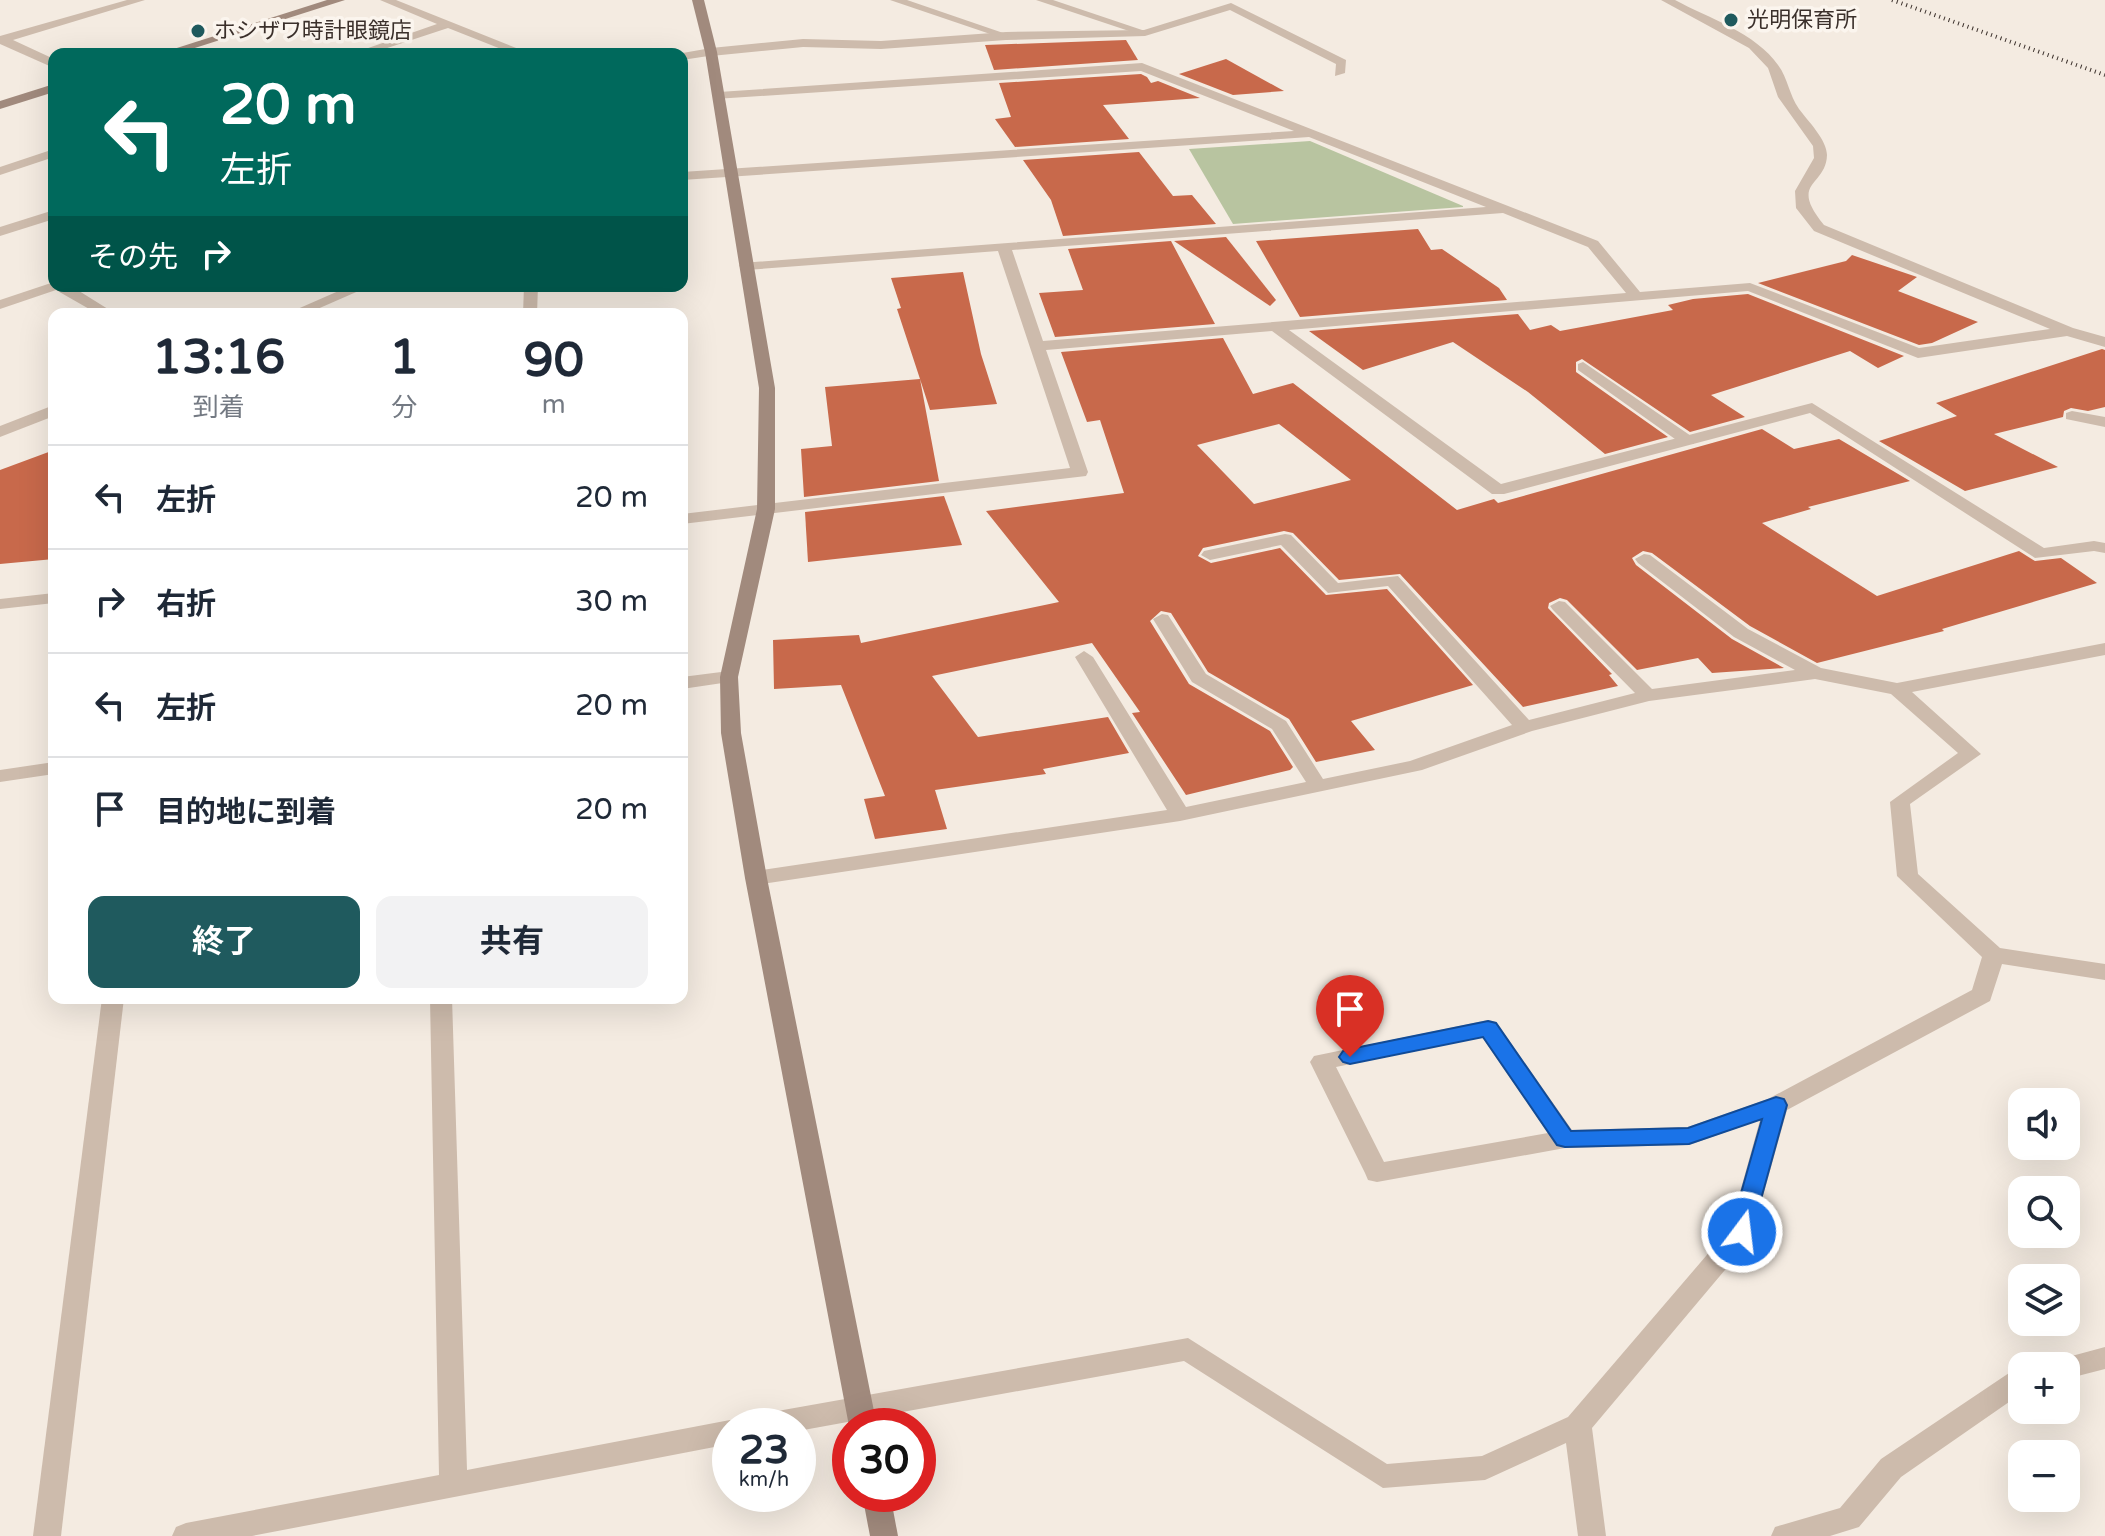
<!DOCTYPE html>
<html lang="ja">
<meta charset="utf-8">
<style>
body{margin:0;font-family:"Varela Round","Noto Sans JP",sans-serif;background:#f2f2f3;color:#1f2937;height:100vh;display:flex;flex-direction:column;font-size:30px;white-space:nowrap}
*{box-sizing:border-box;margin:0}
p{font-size:26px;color:#747a83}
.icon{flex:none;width:44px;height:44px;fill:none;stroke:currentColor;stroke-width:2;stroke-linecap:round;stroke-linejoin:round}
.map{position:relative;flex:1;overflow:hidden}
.drawer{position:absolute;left:48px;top:308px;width:640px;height:696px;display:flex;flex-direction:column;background:#fff;border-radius:16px;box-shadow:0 8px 32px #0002}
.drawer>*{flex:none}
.guide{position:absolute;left:48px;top:48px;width:640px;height:244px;border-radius:16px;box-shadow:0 8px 32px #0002;background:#00695c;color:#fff;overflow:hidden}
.fabs{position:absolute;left:2008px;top:1088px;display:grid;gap:16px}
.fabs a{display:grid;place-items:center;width:72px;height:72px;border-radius:16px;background:#fff;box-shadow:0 8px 32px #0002;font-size:40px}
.speed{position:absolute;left:712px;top:1408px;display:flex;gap:16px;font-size:40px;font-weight:700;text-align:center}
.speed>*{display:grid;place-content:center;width:104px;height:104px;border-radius:50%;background:#fff;box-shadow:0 8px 32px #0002;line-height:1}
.speed small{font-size:20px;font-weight:400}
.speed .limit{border:12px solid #d22;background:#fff;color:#111}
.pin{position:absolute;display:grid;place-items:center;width:68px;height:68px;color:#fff;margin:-82px -34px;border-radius:50% 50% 50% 0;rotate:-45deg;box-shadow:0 0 8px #0007}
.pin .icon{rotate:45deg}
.me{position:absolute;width:88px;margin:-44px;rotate:15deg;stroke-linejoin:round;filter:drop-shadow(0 0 6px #0008)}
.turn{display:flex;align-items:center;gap:28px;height:168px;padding:0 40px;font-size:36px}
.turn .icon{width:104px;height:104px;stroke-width:2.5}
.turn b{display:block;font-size:56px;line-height:68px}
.then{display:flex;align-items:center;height:76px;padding:0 40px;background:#0003;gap:16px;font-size:30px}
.eta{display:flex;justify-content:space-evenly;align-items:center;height:136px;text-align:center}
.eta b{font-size:48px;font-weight:700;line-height:56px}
.button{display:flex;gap:16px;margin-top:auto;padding:16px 40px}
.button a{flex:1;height:92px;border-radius:16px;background:#1f5a5e;color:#fff;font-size:32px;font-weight:700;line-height:92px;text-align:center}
.button a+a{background:#f2f2f3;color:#1f2937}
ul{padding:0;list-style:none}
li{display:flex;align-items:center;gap:24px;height:104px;padding:0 40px;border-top:2px solid #e0e1e3}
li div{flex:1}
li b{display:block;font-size:30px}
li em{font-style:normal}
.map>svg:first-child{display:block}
.green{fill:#b8c4a0}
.building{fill:#c8694b;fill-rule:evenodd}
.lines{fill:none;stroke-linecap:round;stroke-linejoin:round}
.lane{fill:#cdbbac;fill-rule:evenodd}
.street{fill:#cdbbac;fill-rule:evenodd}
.secondary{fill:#a18a7d;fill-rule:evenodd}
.rail{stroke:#3b302b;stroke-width:4;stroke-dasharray:1 4;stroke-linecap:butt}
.route{fill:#1a73e8;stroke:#114b97;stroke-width:2}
.poi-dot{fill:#1f5a5e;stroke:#fbf5ee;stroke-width:3}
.labels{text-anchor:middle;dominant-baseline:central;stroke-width:7;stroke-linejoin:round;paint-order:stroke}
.far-poi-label{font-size:22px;fill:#3b302b;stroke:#fbf5ee;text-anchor:start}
</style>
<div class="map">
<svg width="2105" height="1536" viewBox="0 0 2105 1536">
<rect width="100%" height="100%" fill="#f4ebe1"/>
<path class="green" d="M 1310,141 L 1463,206 L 1463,207 L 1233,224 L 1189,149 Z"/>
<g class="building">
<path d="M 1126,40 L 1138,60 L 994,70 L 985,45 Z"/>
<path d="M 1226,59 L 1284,91 L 1233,95 L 1179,74 Z"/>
<path d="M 1141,74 L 1147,77 L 1151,83 L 1158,81 L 1200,98 L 1103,105 L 1129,139 L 1015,147 L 995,119 L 1011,117 L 999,83 Z"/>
<path d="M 1139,152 L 1173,196 L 1192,195 L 1216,224 L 1063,236 L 1051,200 L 1023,160 Z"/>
<path d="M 1418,229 L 1431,250 L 1442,249 L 1499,288 L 1507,300 L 1300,317 L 1256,241 Z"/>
<path d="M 1226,237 L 1276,300 L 1270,306 L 1174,241 Z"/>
<path d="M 1171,241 L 1215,324 L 1055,337 L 1039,293 L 1083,290 L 1068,249 Z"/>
<path d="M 1852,255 L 1917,277 L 1898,291 L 1978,322 L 1932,343 L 1919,345 L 1758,283 L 1846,261 Z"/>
<path d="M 963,272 L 981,354 L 997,404 L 930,410 L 920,379 L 939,481 L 804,497 L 801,449 L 832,446 L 825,387 L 920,379 L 897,309 L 901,308 L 891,278 Z"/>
<path d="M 1748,294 L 1904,356 L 1878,368 L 1850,351 L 1711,395 L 1745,417 L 1690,432 L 1582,359 L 1576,362 L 1576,372 L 1668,437 L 1605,454 L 1528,392 L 1453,342 L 1363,370 L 1309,331 L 1518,314 L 1530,330 L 1551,325 L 1560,331 L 1673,310 L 1668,305 L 1693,299 Z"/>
<path d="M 1223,338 L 1253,394 L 1293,383 L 1457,510 L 1494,499 L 1498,503 L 1762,429 L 1794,449 L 1839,439 L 1910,481 L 1808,507 L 1811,509 L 1762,523 L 1877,596 L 2019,551 L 2035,561 L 2061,558 L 2097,583 L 1942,629 L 1944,631 L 1817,663 L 1750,626 L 1652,553 L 1643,551 L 1632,558 L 1636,565 L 1732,639 L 1784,668 L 1712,673 L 1698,658 L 1637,670 L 1567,600 L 1560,598 L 1549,603 L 1548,608 L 1612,674 L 1609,675 L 1618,686 L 1523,707 L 1400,574 L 1339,580 L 1293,533 L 1284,531 L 1203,548 L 1198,556 L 1211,563 L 1280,548 L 1326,595 L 1387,589 L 1473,685 L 1351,721 L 1375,750 L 1316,762 L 1289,719 L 1208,672 L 1171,613 L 1161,611 L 1150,621 L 1189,684 L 1270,731 L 1293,767 L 1290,770 L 1186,795 L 1132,713 L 1140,712 L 1092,643 L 932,676 L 978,737 L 1108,717 L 1129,753 L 1043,769 L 1046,774 L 935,790 L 947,829 L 875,839 L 864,799 L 885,796 L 841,685 L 774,689 L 773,640 L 859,635 L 861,643 L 1059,602 L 986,511 L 1124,493 L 1100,420 L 1087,422 L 1061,352 ZM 1279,424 L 1351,480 L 1254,504 L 1197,445 Z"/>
<path d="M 2102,349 L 2105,350 L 2105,407 L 2088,411 L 2071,408 L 2064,411 L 2063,417 L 1994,434 L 2058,467 L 1965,491 L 1879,441 L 1957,416 L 1936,403 Z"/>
<path d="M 54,450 L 54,559 L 0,564 L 0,470 Z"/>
<path d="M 944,496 L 962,545 L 808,562 L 805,512 Z"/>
</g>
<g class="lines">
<g class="lane">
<path d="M 1231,3 L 1346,60 L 1345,73 L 1335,76 L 1336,64 L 1230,10 L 1145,36 L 1006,40 L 881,49 L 803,47 L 711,56 L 705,52 L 711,48 L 803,39 L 881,41 L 1006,32 L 1144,30 Z"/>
<path d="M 1583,362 L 1694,438 L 1694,444 L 1682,444 L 1578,370 L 1578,364 Z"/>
</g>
<g class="street">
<path d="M 127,0 L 145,0 L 13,40 L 54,59 L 54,68 L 0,44 L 0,36 Z"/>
<path d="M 380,0 L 396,0 L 531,54 L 514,54 L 448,28 L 369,54 L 351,54 L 437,24 Z"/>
<path d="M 890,0 L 907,0 L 1012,36 L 1002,38 Z"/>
<path d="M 1036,0 L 1053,0 L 1151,33 L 1141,35 Z"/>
<path d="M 1661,0 L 1675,0 C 1708,18 1756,33 1778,65 C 1788,78 1789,95 1799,109 C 1808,121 1827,140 1827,155 C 1826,187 1788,181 1824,225 L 2073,328 L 2105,337 L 2105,347 L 2067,336 L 1918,358 L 1748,291 L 1289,330 L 1501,484 L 1812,403 L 2044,548 L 2094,541 L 2105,543 L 2105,553 L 2094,551 L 2035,558 L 1810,413 L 1504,494 L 1492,494 L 1272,331 L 1046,350 L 1088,472 L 1086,476 L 682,524 L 682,514 L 1070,468 L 998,251 L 746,270 L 739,266 L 741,263 L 1486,207 L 1309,137 L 682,180 L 682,172 L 1294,131 L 1141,71 L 715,99 L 713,96 L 719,92 L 1142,63 L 1598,241 L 1640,292 L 1750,283 L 1919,348 L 2050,329 L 1814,231 L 1796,208 L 1795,191 L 1814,158 L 1813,146 L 1778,97 L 1768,68 L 1749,48 ZM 1503,213 L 1588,247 L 1626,293 L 1043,341 L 1012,250 Z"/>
<path d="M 711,48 L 715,49 L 715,55 L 682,60 L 682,54 L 677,54 Z"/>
<path d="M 54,149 L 54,157 L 0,175 L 0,167 Z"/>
<path d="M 54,210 L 54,219 L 0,236 L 0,227 Z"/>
<path d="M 54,282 L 54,286 L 71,286 L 116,314 L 98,314 L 56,290 L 0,309 L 0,300 Z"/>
<path d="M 350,286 L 370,286 L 306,314 L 286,314 Z"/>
<path d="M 524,286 L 538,286 L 537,314 L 523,314 Z"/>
<path d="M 54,405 L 54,416 L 0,437 L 0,426 Z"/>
<path d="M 2072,411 L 2105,417 L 2105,427 L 2066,419 L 2066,413 Z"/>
<path d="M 1285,534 L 1291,535 L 1338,583 L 1398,576 L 1529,720 L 1635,693 L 1553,610 L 1550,606 L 1559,601 L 1565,602 L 1652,689 L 1795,670 L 1734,637 L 1638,563 L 1635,559 L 1644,554 L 1650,555 L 1748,629 L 1821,668 L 1897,683 L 2105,643 L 2105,655 L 1912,692 L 1981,754 L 1910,804 L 1918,874 L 2000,948 L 2105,964 L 2105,980 L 2002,964 L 1990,1001 L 1787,1110 L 1751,1239 L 1592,1428 L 1606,1536 L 1578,1536 L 1566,1443 L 1485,1480 L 1383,1488 L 1184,1361 L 798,1431 L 798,1426 L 747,1426 L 751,1418 L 761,1414 L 1188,1338 L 1387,1464 L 1482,1456 L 1568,1417 L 1730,1228 L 1760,1120 L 1689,1145 L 1565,1148 L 1377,1182 L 1368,1180 L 1365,1173 L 1310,1062 L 1314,1056 L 1488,1020 L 1496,1022 L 1572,1130 L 1688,1127 L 1768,1099 L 1972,990 L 1982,957 L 1897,876 L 1890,802 L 1958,753 L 1891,694 L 1815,679 L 1649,701 L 1532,731 L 1422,770 L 1180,821 L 756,885 L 748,883 L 745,878 L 748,873 L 756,871 L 1167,810 L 1075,657 L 1084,651 L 1093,657 L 1186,807 L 1306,782 L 1272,729 L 1192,682 L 1153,619 L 1162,614 L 1168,615 L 1206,674 L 1286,721 L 1323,779 L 1410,761 L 1512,725 L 1388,586 L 1328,593 L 1281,545 L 1210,560 L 1201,555 L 1204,551 ZM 1482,1037 L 1548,1133 L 1384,1162 L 1336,1067 Z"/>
<path d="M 54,593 L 54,603 L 0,609 L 0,599 Z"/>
<path d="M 729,671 L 738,677 L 736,681 L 682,689 L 682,677 Z"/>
<path d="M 54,762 L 54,774 L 0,782 L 0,770 Z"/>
<path d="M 102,998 L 124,998 L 61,1536 L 33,1536 Z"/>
<path d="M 430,998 L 452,998 L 467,1470 L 730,1420 L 741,1426 L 730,1426 L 730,1444 L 252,1536 L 172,1536 L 176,1527 L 186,1523 L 439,1475 Z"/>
<path d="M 2105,1347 L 2105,1369 L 2066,1379 L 2066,1366 L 2054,1366 L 2057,1360 Z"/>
<path d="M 2022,1368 L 2022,1393 L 1901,1477 L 1859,1527 L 1830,1536 L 1771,1536 L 1775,1527 L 1840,1508 L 1881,1459 L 2012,1371 Z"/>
</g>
<g class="secondary">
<path d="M 327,0 L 345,0 L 176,54 L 158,54 Z"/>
<path d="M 692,0 L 704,0 L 717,52 L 775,388 L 775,509 L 738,677 L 741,733 L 767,878 L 877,1426 L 849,1426 L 745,878 L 721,733 L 720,677 L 757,509 L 759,388 L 705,52 Z"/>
<path d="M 54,84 L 54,92 L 0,109 L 0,101 Z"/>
<path d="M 862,1494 L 890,1494 L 898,1536 L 870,1536 Z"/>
</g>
<path class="rail" d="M 1892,0 L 2105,75"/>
</g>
<path class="route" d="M 1488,1021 L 1496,1023 L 1571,1131 L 1688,1128 L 1776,1097 L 1784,1099 L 1787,1105 L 1750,1239 L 1742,1241 L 1734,1239 L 1730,1232 L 1762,1119 L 1689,1144 L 1565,1147 L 1557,1145 L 1483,1037 L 1350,1064 L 1343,1062 L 1339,1057 L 1343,1051 L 1350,1049 Z"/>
<g class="poi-dot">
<circle cx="1731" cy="20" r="8"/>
<circle cx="198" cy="31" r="8"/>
</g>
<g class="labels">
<g class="far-poi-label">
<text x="1747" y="20">光明保育所</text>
<text x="214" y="31">ホシザワ時計眼鏡店</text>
</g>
</g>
</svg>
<div class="fabs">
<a><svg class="icon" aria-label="sound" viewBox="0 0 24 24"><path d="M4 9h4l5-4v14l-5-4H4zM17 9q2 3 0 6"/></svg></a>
<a><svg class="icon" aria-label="search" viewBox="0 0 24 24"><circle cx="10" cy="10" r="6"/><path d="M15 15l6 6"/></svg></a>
<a><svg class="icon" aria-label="layers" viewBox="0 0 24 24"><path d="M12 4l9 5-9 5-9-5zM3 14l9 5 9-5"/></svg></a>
<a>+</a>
<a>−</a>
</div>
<div class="speed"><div>23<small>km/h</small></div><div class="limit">30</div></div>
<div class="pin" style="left:1350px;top:1057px;background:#d93025"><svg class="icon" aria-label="arrive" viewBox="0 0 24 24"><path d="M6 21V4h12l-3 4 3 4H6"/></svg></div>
<svg class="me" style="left:1742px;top:1232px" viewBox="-20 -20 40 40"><circle r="17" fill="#1a73e8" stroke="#fff" stroke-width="3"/><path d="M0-11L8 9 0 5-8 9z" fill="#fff"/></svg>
<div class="guide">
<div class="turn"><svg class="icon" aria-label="left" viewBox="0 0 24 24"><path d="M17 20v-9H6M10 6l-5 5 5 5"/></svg><div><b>20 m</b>左折</div></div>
<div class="then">その先<svg class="icon" aria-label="right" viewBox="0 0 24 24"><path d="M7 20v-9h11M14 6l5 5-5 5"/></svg></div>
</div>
<section class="drawer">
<div class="eta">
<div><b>13:16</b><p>到着</p></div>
<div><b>1</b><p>分</p></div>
<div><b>90</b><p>m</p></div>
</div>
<ul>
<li><svg class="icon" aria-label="left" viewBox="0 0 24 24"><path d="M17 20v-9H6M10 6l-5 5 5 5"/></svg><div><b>左折</b></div><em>20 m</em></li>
<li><svg class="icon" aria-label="right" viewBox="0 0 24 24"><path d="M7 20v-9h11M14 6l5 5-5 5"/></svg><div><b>右折</b></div><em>30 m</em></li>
<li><svg class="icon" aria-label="left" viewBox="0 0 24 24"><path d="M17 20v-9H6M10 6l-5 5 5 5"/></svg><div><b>左折</b></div><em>20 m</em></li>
<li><svg class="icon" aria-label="arrive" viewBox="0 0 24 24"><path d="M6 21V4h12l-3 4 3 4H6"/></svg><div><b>目的地に到着</b></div><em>20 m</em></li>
</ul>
<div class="button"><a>終了</a><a>共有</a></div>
</section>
</div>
